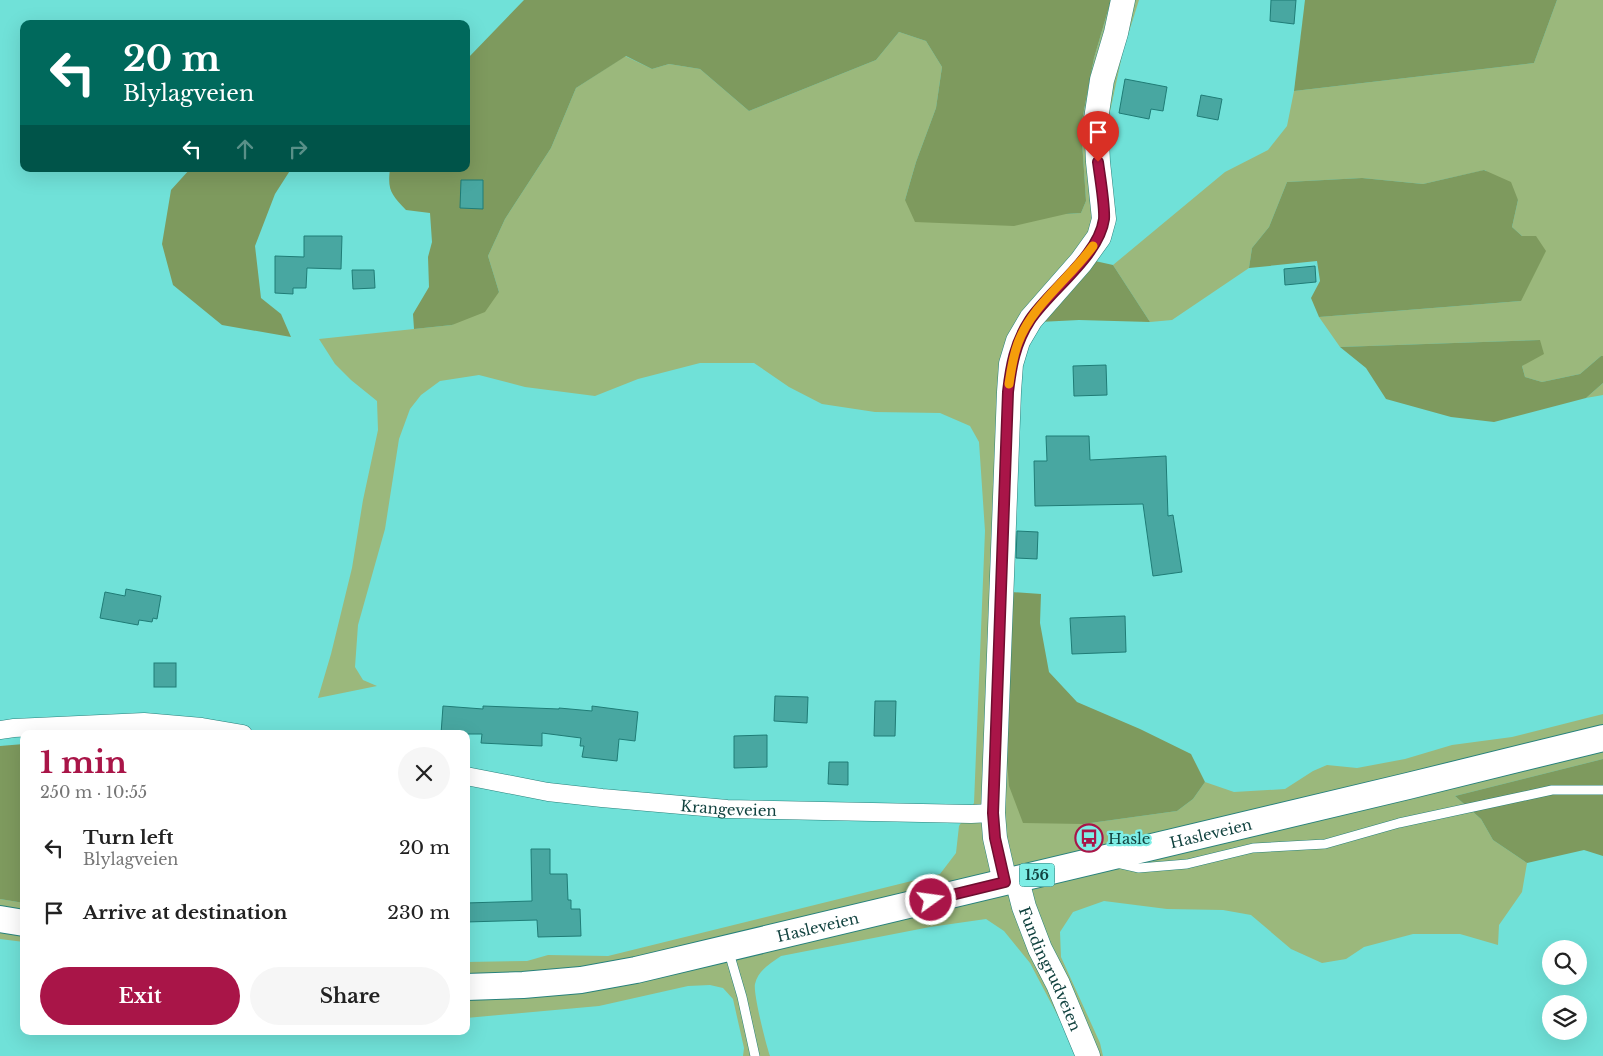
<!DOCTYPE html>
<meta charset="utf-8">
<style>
body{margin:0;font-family:"Libre Baskerville",serif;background:#f6f6f6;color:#222;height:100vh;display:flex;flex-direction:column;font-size:19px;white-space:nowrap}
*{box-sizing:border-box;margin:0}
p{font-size:16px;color:#767676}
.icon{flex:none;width:28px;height:28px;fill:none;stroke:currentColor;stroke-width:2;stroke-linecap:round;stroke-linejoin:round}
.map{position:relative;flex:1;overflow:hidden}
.drawer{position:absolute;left:20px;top:730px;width:450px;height:305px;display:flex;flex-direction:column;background:#fff;border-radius:10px;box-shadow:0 5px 20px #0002}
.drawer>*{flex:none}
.guide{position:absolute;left:20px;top:20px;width:450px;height:152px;border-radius:10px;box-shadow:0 5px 20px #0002;background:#00695c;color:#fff;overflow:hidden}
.buttons{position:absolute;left:1542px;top:940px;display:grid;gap:10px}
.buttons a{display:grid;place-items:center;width:45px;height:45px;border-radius:50%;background:#fff;box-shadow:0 5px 20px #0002;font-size:25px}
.pin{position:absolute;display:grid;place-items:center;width:42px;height:42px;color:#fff;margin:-51px -21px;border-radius:50% 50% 50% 0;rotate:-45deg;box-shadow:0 0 5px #0007}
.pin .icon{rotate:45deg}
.me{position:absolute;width:55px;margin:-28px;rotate:76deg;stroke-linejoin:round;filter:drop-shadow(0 0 4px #0008)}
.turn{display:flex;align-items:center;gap:18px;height:105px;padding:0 20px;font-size:22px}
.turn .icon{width:65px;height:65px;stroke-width:2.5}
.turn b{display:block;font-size:35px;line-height:42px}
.lanes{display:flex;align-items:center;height:48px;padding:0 20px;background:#0003;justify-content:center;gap:25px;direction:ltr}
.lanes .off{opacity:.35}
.round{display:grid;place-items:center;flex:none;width:52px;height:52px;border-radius:26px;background:#f6f6f6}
.summary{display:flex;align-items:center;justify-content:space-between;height:85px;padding:0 20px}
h1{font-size:30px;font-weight:700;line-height:38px;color:#a91548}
.action{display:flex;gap:10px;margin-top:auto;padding:10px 20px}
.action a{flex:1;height:58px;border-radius:30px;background:#a91548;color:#fff;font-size:20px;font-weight:700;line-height:58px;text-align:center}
.action a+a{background:#f6f6f6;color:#222}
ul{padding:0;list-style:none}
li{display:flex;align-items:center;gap:15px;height:65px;padding:0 20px}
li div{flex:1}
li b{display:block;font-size:19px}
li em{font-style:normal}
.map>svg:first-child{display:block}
.green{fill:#9bb87c}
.forest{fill:#7e9a5e}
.building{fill:#48a7a1;stroke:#1f7c76}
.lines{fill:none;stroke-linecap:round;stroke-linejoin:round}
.lane-casing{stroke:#28827c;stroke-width:10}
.street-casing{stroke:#28827c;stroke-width:19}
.secondary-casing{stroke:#28827c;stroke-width:25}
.primary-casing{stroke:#28827c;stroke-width:28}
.lane{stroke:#fff;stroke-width:9}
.street{stroke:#fff;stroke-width:18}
.secondary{stroke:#fff;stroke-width:24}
.primary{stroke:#fff;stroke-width:26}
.route-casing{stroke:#6e0e2f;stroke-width:12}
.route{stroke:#a91548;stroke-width:9}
.slow{stroke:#f59e0b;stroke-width:9}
.labels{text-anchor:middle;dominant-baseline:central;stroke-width:4.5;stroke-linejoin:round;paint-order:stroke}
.shield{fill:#7eeee6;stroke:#327672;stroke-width:1}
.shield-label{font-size:14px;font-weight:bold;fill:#124340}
.street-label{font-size:15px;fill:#124340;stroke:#7eeee6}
.poi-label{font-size:15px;fill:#124340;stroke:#7eeee6;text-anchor:start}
</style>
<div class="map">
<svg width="1603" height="1056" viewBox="0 0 1603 1056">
<rect width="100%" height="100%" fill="#70e1d8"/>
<g class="green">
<path d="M 1111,0 L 1139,0 L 1123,51 L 1108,121 L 1109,168 L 1114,210 L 1048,308 L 1017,364 L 1011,592 L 1083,824 L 1177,811 L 1193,799 L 1205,782 L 1234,792 L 1285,789 L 1313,771 L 1327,765 L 1357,768 L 1405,759 L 1452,745 L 1512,737 L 1603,714 L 1603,759 L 1455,796 L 1481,819 L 1493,840 L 1527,863 L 1522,892 L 1499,925 L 1498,945 L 1460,934 L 1413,934 L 1364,947 L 1346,959 L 1322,963 L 1291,949 L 1251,915 L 1223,910 L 1167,909 L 1104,901 L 1073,912 L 1060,932 L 1061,957 L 1100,1043 L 1103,1056 L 1076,1056 L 1071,1041 L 1030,963 L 1004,931 L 986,919 L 930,927 L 781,956 C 770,964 758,970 755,984 C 753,993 766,1045 770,1056 L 743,1056 L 744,1048 L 733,999 L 723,988 L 710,985 L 688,986 L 599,1006 L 466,1018 L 466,962 L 527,961 L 548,955 L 608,956 L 940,874 L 956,853 L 959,826 L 974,803 L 985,531 L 979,442 L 970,426 L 940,413 L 875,412 L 822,404 L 789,387 L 754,363 L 700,363 L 638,379 L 595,396 L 525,387 L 479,375 L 440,381 L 421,395 L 410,409 L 399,439 L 385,529 L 358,625 L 355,667 L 363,680 L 377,686 L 318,698 L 331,654 L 352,568 L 363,500 L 378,430 L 377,401 L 351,380 L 335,364 L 319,339 L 452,325 L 499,292 L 488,256 L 505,219 L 551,148 L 576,88 L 625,56 L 652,69 L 669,64 L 700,69 L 749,111 L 876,60 L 899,32 L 926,41 L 942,67 L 936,108 L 916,162 L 905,200 L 1066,214 L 1081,213 L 1086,201 L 1081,126 L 1094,58 Z"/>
<path d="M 1557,0 L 1603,0 L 1603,356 L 1601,356 L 1580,374 L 1542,382 L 1525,377 L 1522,366 L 1539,340 L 1340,347 L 1319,317 L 1521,301 L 1522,236 L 1512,227 L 1518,200 L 1485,170 L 1423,184 L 1362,178 L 1287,182 L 1269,227 L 1252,248 L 1249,268 L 1172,320 L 1150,322 L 1113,265 L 1225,172 L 1268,150 L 1287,126 L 1294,91 L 1534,63 Z"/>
<path d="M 1603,383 L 1603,395 L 1586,398 Z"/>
<path d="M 0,899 L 24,903 L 24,942 L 0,939 Z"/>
</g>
<g class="forest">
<path d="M 524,0 L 1111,0 L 1094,58 L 1081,126 L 1086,201 L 1081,213 L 1066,214 L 1014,226 L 915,222 L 905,200 L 916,162 L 936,108 L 942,67 L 926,41 L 899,32 L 876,60 L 749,111 L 700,69 L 669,64 L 652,69 L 626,56 L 576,88 L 551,148 L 505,219 L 488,256 L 499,292 L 485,312 L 452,325 L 414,329 L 413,314 L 429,287 L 428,257 L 432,242 L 430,213 L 406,210 C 392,195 387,191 390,169 L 466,169 L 466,62 L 469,57 Z"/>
<path d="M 1305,0 L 1557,0 L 1534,63 L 1294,91 Z"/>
<path d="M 190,169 L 291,169 L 275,194 L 255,246 L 261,298 L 281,314 L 291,337 L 222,325 L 173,285 L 162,244 L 171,190 Z"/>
<path d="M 1484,170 L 1511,182 L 1518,200 L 1512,227 L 1522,236 L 1536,236 L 1546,251 L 1521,301 L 1319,317 L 1311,298 L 1320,281 L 1317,261 L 1249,268 L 1252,248 L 1269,227 L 1287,182 L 1362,178 L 1423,184 Z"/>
<path d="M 1095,261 L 1113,265 L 1150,322 L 1079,320 L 1039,322 Z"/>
<path d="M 1540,340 L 1544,354 L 1522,366 L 1525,377 L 1542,382 L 1580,374 L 1601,356 L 1603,356 L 1603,383 L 1586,398 L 1494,422 L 1451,417 L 1386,399 L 1366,368 L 1340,347 Z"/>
<path d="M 1011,592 L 1041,594 L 1040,623 L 1049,672 L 1077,702 L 1140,729 L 1191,754 L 1205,782 L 1193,799 L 1177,811 L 1083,824 L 1023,823 L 1009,786 L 1004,725 Z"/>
<path d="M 24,744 L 24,903 L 0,899 L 0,746 Z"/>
<path d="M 1603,759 L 1603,856 L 1584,850 L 1527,863 L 1493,840 L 1481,819 L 1455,796 Z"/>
</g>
<g class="building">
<path d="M 1271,0 L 1296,0 L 1294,24 L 1270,21 Z"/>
<path d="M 1125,79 L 1167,87 L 1163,111 L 1151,109 L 1149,119 L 1119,113 Z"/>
<path d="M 1201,95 L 1222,99 L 1218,120 L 1197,116 Z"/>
<path d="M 461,180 L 483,180 L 483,209 L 460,208 Z"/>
<path d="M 304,236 L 342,236 L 341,269 L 307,268 L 306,288 L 293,288 L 293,294 L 275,293 L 275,256 L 304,257 Z"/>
<path d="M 1315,266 L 1316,282 L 1285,285 L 1284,269 Z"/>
<path d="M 352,270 L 374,270 L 375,288 L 353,289 Z"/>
<path d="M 1106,365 L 1107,395 L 1074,396 L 1073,366 Z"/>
<path d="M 1046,436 L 1089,436 L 1090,460 L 1166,456 L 1168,516 L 1173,515 L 1182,572 L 1153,576 L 1143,504 L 1035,506 L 1034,461 L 1047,461 Z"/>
<path d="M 1017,531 L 1038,532 L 1037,559 L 1016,558 Z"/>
<path d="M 126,589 L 161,596 L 157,619 L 153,618 L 152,622 L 139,620 L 138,625 L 100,618 L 105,592 L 125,596 Z"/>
<path d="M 1125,616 L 1126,652 L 1072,654 L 1070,618 Z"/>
<rect x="154" y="663" width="22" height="24"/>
<path d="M 775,696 L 808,697 L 807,723 L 774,721 Z"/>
<path d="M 875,701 L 896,701 L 895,736 L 874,736 Z"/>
<path d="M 443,706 L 483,709 L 483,706 L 559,709 L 559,708 L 592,711 L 592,706 L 638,712 L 635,741 L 619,739 L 617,761 L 582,757 L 584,746 L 580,746 L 581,738 L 542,733 L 542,746 L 481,743 L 482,734 L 441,734 Z"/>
<path d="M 767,735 L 767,767 L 734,768 L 734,736 Z"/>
<path d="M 829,762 L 848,762 L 848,785 L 828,784 Z"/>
<path d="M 531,849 L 550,849 L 550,874 L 567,874 L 568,900 L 571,900 L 571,909 L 580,909 L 581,936 L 538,937 L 537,920 L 466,922 L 466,903 L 532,901 Z"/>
</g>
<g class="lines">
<g class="lane-casing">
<g id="lane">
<path d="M 1117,863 L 1139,868 L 1187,864 L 1253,848 L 1325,844 L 1399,823 L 1552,790 L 1603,790"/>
<path d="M 728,949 L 742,997 L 755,1056"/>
</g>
</g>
<g class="street-casing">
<g id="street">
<path d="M 0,730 L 14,728 L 144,722 L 202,727 L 243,734"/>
<path id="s1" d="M 466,776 L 548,792 L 602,798 L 727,809 L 971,814 L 993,813"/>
</g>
</g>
<g class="secondary-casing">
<g id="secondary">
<path id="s2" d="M 1017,880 L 1024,907 L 1040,949 L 1058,984 L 1088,1056"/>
<path d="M 1005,882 L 995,838 L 993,813 L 1009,392 L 1011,364 L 1018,341 L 1031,319 L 1081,262 L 1099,237 L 1104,219 L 1098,162 L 1096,119 L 1102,80 L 1116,33 L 1123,0"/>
</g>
</g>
<g class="primary-casing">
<g id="primary">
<path d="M 0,919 L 24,923"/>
<path id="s3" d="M 466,987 L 523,985 L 581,980 L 636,970 L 1408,786 L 1603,738"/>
</g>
</g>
<use href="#lane" class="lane"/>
<use href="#street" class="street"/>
<use href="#secondary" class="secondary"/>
<use href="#primary" class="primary"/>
</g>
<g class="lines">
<g class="route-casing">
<path id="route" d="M 931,900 L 1005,882 L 995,838 L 993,813 L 1008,392 C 1011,366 1015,343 1030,320 C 1050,290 1099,256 1104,219 C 1105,206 1100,177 1098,162"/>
</g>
<use href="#route" class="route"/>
<path class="slow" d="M 1009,384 C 1011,370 1013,356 1018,343 C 1032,305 1070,278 1093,246"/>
</g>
<defs>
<g id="bus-ring" transform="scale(1.4375)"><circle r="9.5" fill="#7eeee6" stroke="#a91548" stroke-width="1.5"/><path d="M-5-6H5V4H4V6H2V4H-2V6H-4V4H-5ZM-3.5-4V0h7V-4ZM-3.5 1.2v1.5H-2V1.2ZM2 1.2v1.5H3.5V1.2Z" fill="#a91548"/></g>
</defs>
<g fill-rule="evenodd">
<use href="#bus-ring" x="1089" y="838"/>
</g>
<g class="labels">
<rect class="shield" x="1019.5" y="863.5" width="35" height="23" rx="4"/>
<g class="shield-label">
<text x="1037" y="875">156</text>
</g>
<g class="street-label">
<text stroke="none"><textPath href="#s1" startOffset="265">Krangeveien</textPath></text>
<text stroke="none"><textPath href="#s3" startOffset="762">Hasleveien</textPath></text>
<text stroke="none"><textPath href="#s3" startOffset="358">Hasleveien</textPath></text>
<text stroke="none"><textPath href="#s2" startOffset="95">Fundingrudveien</textPath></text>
</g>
<g class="poi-label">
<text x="1108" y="838">Hasle</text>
</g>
</g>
</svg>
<div class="buttons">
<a><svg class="icon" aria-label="search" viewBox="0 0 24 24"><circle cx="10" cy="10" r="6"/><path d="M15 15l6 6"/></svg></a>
<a><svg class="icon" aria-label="layers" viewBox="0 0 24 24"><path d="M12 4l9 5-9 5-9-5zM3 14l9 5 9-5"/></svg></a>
</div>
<div class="pin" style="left:1098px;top:162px;background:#d93025"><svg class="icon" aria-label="arrive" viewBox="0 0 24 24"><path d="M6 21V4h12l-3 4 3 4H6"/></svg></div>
<svg class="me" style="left:931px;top:900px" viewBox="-20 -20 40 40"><circle r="17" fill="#a91548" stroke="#fff" stroke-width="3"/><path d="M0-11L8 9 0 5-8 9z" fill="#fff"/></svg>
<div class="guide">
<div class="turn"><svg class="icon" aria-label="left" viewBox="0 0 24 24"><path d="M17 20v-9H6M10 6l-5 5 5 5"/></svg><div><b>20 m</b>Blylagveien</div></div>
<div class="lanes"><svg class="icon" aria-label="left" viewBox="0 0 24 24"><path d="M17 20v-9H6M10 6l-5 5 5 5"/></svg><svg class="icon off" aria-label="ahead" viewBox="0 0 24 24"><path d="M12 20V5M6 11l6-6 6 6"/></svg><svg class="icon off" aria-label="right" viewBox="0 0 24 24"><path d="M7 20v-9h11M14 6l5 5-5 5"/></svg></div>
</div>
<section class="drawer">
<div class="summary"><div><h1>1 min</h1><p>250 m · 10:55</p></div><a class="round"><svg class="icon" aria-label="close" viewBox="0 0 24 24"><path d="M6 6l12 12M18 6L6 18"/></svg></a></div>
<ul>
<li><svg class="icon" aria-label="left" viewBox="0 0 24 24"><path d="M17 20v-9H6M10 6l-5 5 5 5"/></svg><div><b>Turn left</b><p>Blylagveien</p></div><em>20 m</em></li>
<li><svg class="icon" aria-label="arrive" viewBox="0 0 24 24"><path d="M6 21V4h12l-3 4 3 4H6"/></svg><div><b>Arrive at destination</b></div><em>230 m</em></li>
</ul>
<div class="action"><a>Exit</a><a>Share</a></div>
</section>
</div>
